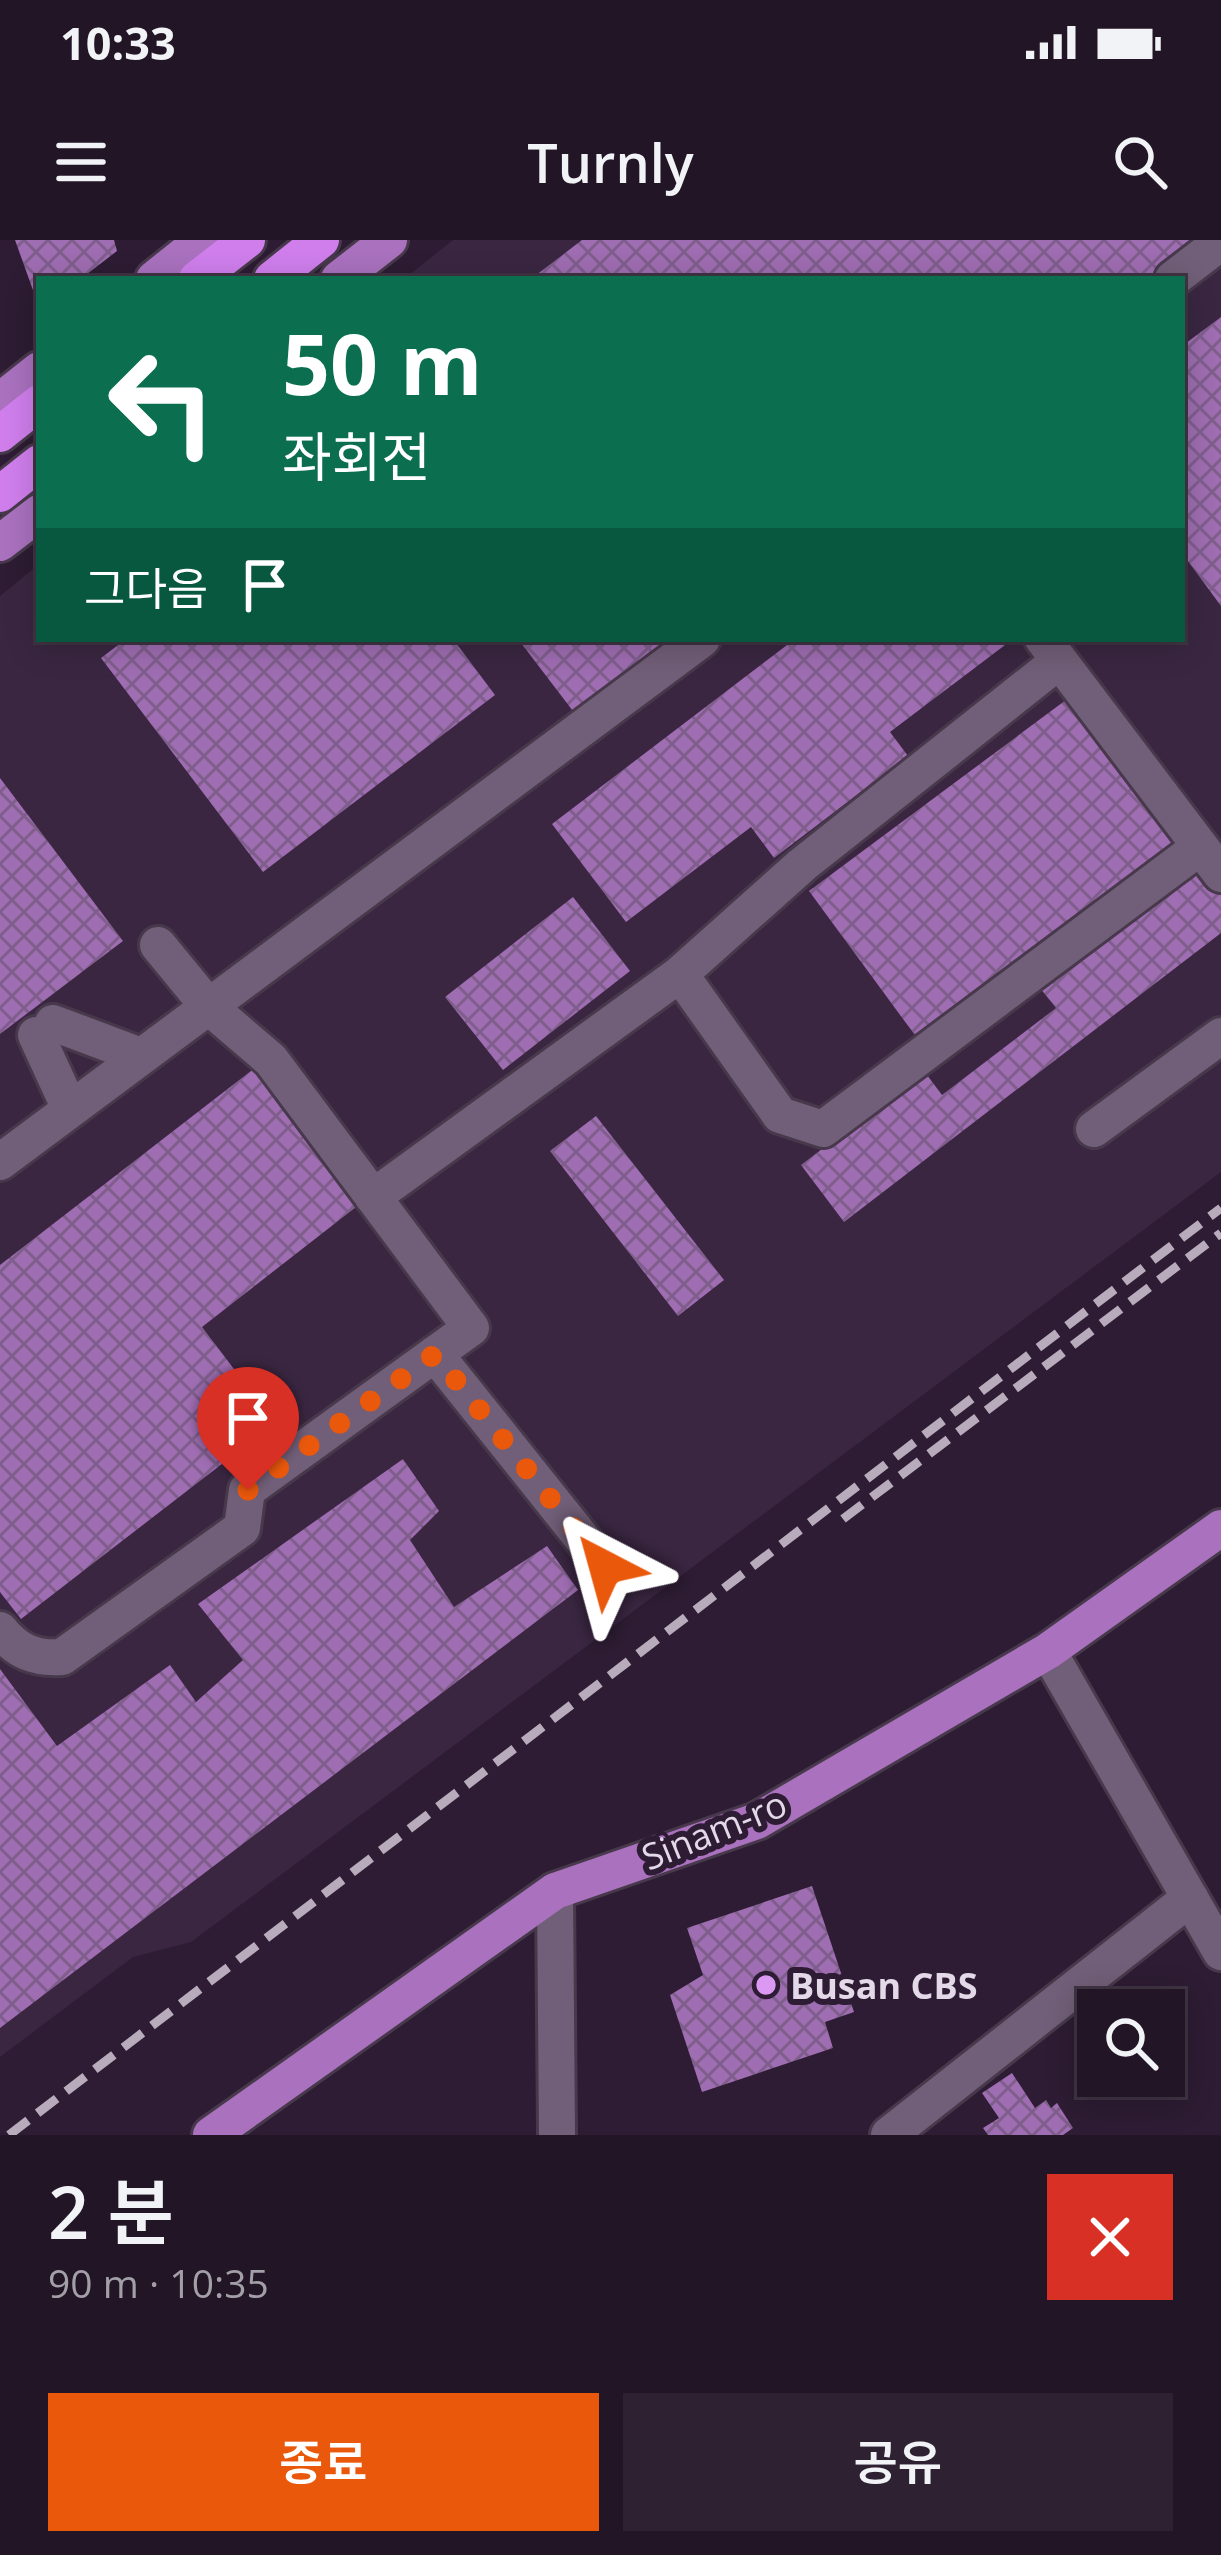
<!DOCTYPE html>
<html lang="ko">
<meta charset="utf-8">
<style>
body{margin:0;font-family:"Open Sans","Noto Sans KR",sans-serif;background:#2e2232;color:#f1f3f6;height:100vh;display:flex;flex-direction:column;font-size:45px;white-space:nowrap}
*{box-sizing:border-box;margin:0}
p{font-size:39px;color:#a29fa7}
.icon{flex:none;width:66px;height:66px;fill:none;stroke:currentColor;stroke-width:2;stroke-linecap:round;stroke-linejoin:round}
.map{position:relative;height:1895px;overflow:hidden}
.panel{display:flex;flex-direction:column;background:#221526;flex:1}
.panel>*{flex:none}
.banner{position:absolute;left:36px;top:36px;width:1149px;height:366px;border-radius:0px;box-shadow:0 6px 30px #0003,0 0 0 3px #3f3443;background:#0b6e4f;color:#fff;overflow:hidden}
.fabs{position:absolute;left:1077px;top:1749px;display:grid;gap:24px}
.fabs a{display:grid;place-items:center;width:108px;height:108px;border-radius:0px;background:#221526;box-shadow:0 6px 30px #0003,0 0 0 3px #3f3443;font-size:60px}
.pin{position:absolute;display:grid;place-items:center;width:102px;height:102px;color:#fff;margin:-123px -51px;border-radius:50% 50% 50% 0;rotate:-45deg;box-shadow:0 0 12px #0007}
.pin .icon{rotate:45deg}
.me{position:absolute;width:132px;margin:-66px;rotate:321deg;stroke-linejoin:round;filter:drop-shadow(0 0 9px #0008)}
.turn{display:flex;align-items:center;gap:42px;height:252px;padding:0 48px;font-size:54px}
.turn .icon{width:156px;height:156px;stroke-width:2.5}
.turn b{display:block;font-size:84px;line-height:102px}
.then{display:flex;align-items:center;height:114px;padding:0 48px;background:#0003;gap:24px;font-size:45px}
.round{display:grid;place-items:center;flex:none;width:126px;height:126px;border-radius:0px;background:#2e2232}
.overview{display:flex;align-items:center;justify-content:space-between;height:204px;padding:0 48px}
h1{font-size:72px;font-weight:600;line-height:90px}
.action{display:flex;gap:24px;margin-top:auto;padding:24px 48px}
.action a{flex:1;height:138px;border-radius:0px;background:#ea580c;color:#fff;font-size:48px;font-weight:600;line-height:138px;text-align:center}
.action a+a{background:#2e2232;color:#f1f3f6}
.status{display:flex;justify-content:space-between;align-items:center;height:84px;padding:0 60px;background:#221526;direction:ltr}
.status svg{height:33px;fill:currentColor}
header{display:flex;justify-content:space-between;align-items:center;height:156px;padding:0 48px;background:#221526;font-size:54px;font-weight:600}
.map>svg:first-child{display:block}
.built{fill:#3a2641}
.building{fill:url(#building-cross-hatch)}
.lines{fill:none;stroke-linecap:round;stroke-linejoin:round}
.minor-casing{stroke:#47394b;stroke-width:42}
.major-casing{stroke:#47394b;stroke-width:42}
.highway-casing{stroke:#47394b;stroke-width:42}
.minor{stroke:#715e78;stroke-width:36}
.major{stroke:#a971be;stroke-width:36}
.highway{stroke:#cf7eec;stroke-width:36}
.rail{stroke:#b8abbc;stroke-width:9;stroke-dasharray:24 12;stroke-linecap:butt}
.route{stroke:#ea580c;stroke-width:21;stroke-dasharray:0 37.8}
.poi-dot{fill:#dc99f4;stroke:#2d1c33;stroke-width:4.5}
.labels{text-anchor:middle;dominant-baseline:central;stroke-width:12;stroke-linejoin:round;paint-order:stroke}
.street-label{font-size:36px;fill:#e4d9e8;stroke:#2d1c33}
.poi-label{font-size:36px;font-weight:bold;fill:#e4d9e8;stroke:#2d1c33;text-anchor:start}
</style>
<div class="status"><b>10:33</b><svg viewBox="0 0 49 12"><path d="M0 12V9h3v3zM5 12V6h3v6zM10 12V3h3v9zM15 12V0h3v12zM26 1h20v11H26zM47 4h2v5h-2z"/></svg></div>
<header><svg class="icon" aria-label="menu" viewBox="0 0 24 24"><path d="M4 6h16M4 12h16M4 18h16"/></svg>Turnly<svg class="icon" aria-label="search" viewBox="0 0 24 24"><circle cx="10" cy="10" r="6"/><path d="M15 15l6 6"/></svg></header>
<div class="map">
<svg width="1221" height="1895" viewBox="0 0 1221 1895">
<defs>
<pattern id="building-cross-hatch" width="8" height="8" patternUnits="userSpaceOnUse" patternTransform="scale(3)"><rect width="8" height="8" fill="#9f6db2"/><path d="M0 0l8 8M0 8l8-8" fill="none" stroke="#7f5e8c"/></pattern>
</defs>
<rect width="100%" height="100%" fill="#2d1c33"/>
<path class="built" d="M 453,0 L 1221,0 L 1221,932 L 191,1702 L 133,1717 L 0,1817 L 0,356 L 39,324 L 39,399 L 1182,399 L 1182,39 L 404,39 Z"/>
<g class="building">
<path d="M 15,0 L 114,0 L 117,11 L 87,34 L 39,39 L 39,51 L 34,53 Z"/>
<path d="M 582,0 L 1203,0 L 1153,39 L 531,39 Z"/>
<path d="M 1221,77 L 1221,366 L 1182,313 L 1182,106 Z"/>
<path d="M 126,399 L 453,399 L 495,455 L 263,632 L 101,418 Z"/>
<path d="M 518,399 L 684,399 L 579,479 Z"/>
<path d="M 795,399 L 1013,399 L 890,492 L 908,516 L 774,618 L 751,587 L 626,682 L 552,584 Z"/>
<path d="M 1074,454 L 1183,600 L 917,798 L 809,651 Z"/>
<path d="M 0,538 L 123,701 L 0,794 Z"/>
<path d="M 1201,625 L 1221,651 L 1221,693 L 844,982 L 801,925 L 924,831 L 942,855 L 1056,768 L 1040,748 Z"/>
<path d="M 573,657 L 630,731 L 503,830 L 445,757 Z"/>
<path d="M 260,824 L 365,960 L 202,1087 L 275,1183 L 21,1379 L 0,1352 L 0,1025 Z"/>
<path d="M 596,876 L 724,1040 L 678,1076 L 550,911 Z"/>
<path d="M 403,1219 L 439,1271 L 410,1300 L 454,1367 L 547,1306 L 578,1350 L 0,1788 L 0,1429 L 57,1506 L 170,1425 L 196,1462 L 243,1420 L 198,1364 Z"/>
<path d="M 812,1646 L 854,1772 L 825,1782 L 833,1808 L 702,1852 L 670,1755 L 703,1735 L 687,1688 Z"/>
<path d="M 1012,1833 L 1035,1868 L 1046,1860 L 1051,1868 L 1057,1863 L 1073,1888 L 1063,1895 L 988,1895 L 983,1888 L 999,1878 L 982,1853 Z"/>
</g>
<g class="lines">
<g class="minor-casing">
<g id="minor">
<path d="M 1173,39 L 1221,2"/>
<path d="M 1043,399 L 1221,634"/>
<path d="M 158,705 L 208,766 L 271,820 L 471,1088 L 435,1114"/>
<path d="M 680,734 L 780,875 L 823,889 L 1200,607"/>
<path d="M 53,783 L 141,816"/>
<path d="M 36,795 L 70,869"/>
<path d="M 1094,889 L 1221,796"/>
<path d="M 0,922 L 702,399"/>
<path d="M 373,957 L 680,734 L 802,625 L 1059,421"/>
<path d="M 0,1390 C 17,1411 34,1419 62,1417 L 242,1288 L 247,1250 L 435,1114 L 605,1327"/>
<path d="M 1048,1411 L 1221,1712"/>
<path d="M 555,1651 L 557,1895"/>
<path d="M 889,1895 L 1190,1658"/>
</g>
</g>
<g class="major-casing">
<g id="major">
<path d="M 154,39 L 203,0"/>
<path d="M 339,39 L 389,0"/>
<path d="M 0,161 L 39,130"/>
<path d="M 0,303 L 39,273"/>
<path d="M 211,1895 L 555,1651 L 757,1581 L 1048,1411 L 1221,1288"/>
</g>
</g>
<g class="highway-casing">
<g id="highway">
<path d="M 197,39 L 247,0"/>
<path d="M 272,39 L 321,0"/>
<path d="M 0,194 L 39,163"/>
<path d="M 0,254 L 39,223"/>
</g>
</g>
<use href="#minor" class="minor"/>
<use href="#major" class="major"/>
<use href="#highway" class="highway"/>
<g class="rail">
<path d="M 843,1279 L 1221,993"/>
<path d="M 9,1895 L 1221,968"/>
</g>
</g>
<g class="lines">
<path class="route" d="M 248,1250 L 435,1114 L 605,1327"/>
</g>
<circle class="poi-dot" cx="766" cy="1745" r="12"/>
<g class="labels">
<g class="street-label">
<text transform="translate(714 1590) rotate(-22)">Sinam-ro</text>
</g>
<g class="poi-label">
<text x="790" y="1745">Busan CBS</text>
</g>
</g>
</svg>
<div class="fabs">
<a><svg class="icon" aria-label="search" viewBox="0 0 24 24"><circle cx="10" cy="10" r="6"/><path d="M15 15l6 6"/></svg></a>
</div>
<div class="pin" style="left:248px;top:1250px;background:#d93025"><svg class="icon" aria-label="arrive" viewBox="0 0 24 24"><path d="M6 21V4h12l-3 4 3 4H6"/></svg></div>
<svg class="me" style="left:605px;top:1327px" viewBox="-20 -20 40 40"><path d="M0-17L14 15 0 8-14 15z" fill="#ea580c" stroke="#fff" stroke-width="4"/></svg>
<div class="banner">
<div class="turn"><svg class="icon" aria-label="left" viewBox="0 0 24 24"><path d="M17 20v-9H6M10 6l-5 5 5 5"/></svg><div><b>50 m</b>좌회전</div></div>
<div class="then">그다음<svg class="icon" aria-label="arrive" viewBox="0 0 24 24"><path d="M6 21V4h12l-3 4 3 4H6"/></svg></div>
</div>
</div>
<section class="panel">
<div class="overview"><div><h1>2 분</h1><p>90 m · 10:35</p></div><a class="round" style="background:#d93025;color:#fff"><svg class="icon" aria-label="close" viewBox="0 0 24 24"><path d="M6 6l12 12M18 6L6 18"/></svg></a></div>
<div class="action"><a>종료</a><a>공유</a></div>
</section>
